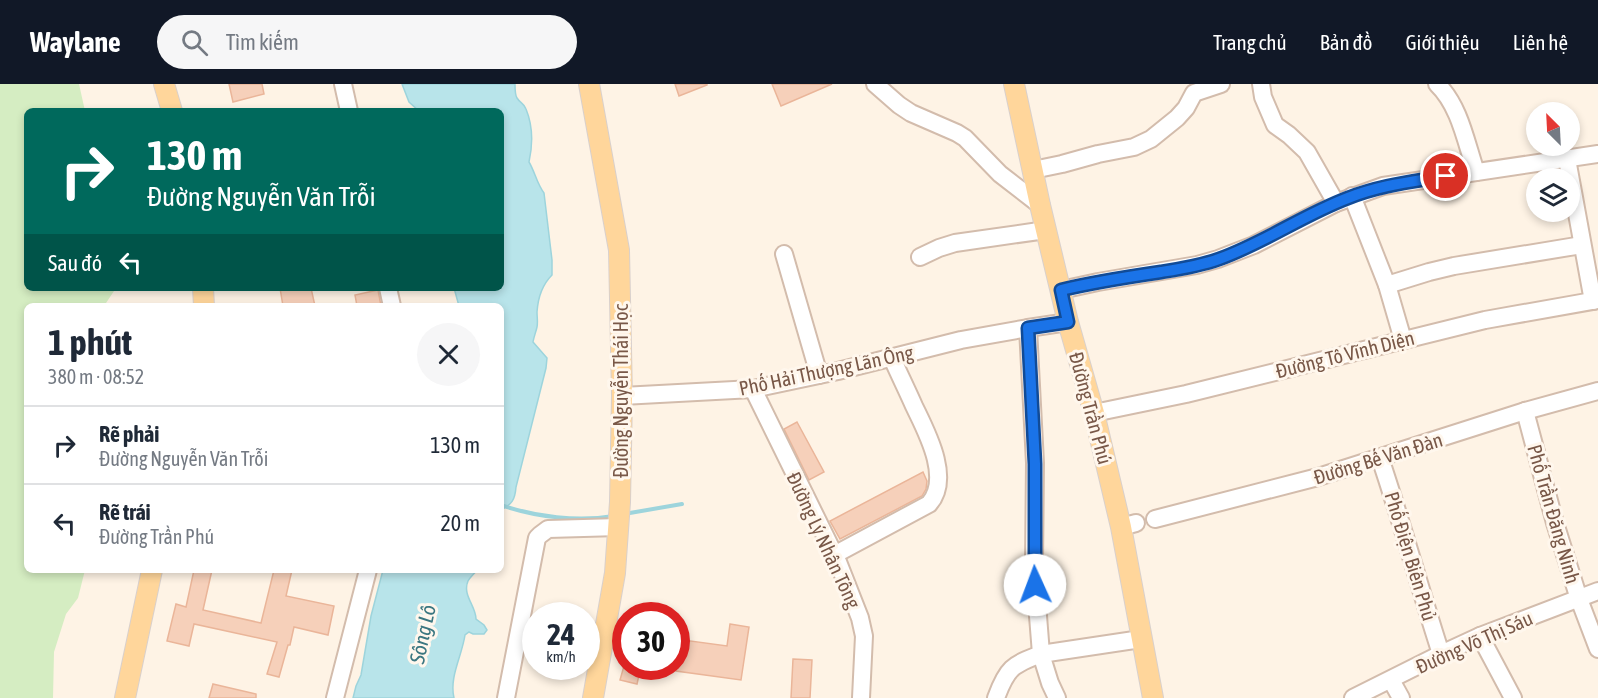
<!DOCTYPE html>
<html lang="vi">
<meta charset="utf-8">
<style>
body{margin:0;font-family:"Asap Condensed",sans-serif;background:#f6f6f7;color:#1f2937;height:100vh;display:flex;flex-direction:column;font-size:22px;white-space:nowrap}
*{box-sizing:border-box;margin:0}
p{font-size:20px;color:#747a83}
.icon{flex:none;width:33px;height:33px;fill:none;stroke:currentColor;stroke-width:2;stroke-linecap:round;stroke-linejoin:round}
.map{position:relative;flex:1;overflow:hidden}
.panel{position:absolute;left:24px;top:219px;width:480px;height:270px;display:flex;flex-direction:column;background:#fff;border-radius:9px;box-shadow:0 3px 9px #0003}
.panel>*{flex:none}
.hud{position:absolute;left:24px;top:24px;width:480px;height:183px;border-radius:9px;box-shadow:0 3px 9px #0003;background:#00695c;color:#fff;overflow:hidden}
.needle{width:39px;rotate:336deg}
.buttons{position:absolute;left:1526px;top:18px;display:grid;gap:12px}
.buttons a{display:grid;place-items:center;width:54px;height:54px;border-radius:50%;background:#fff;box-shadow:0 3px 9px #0003;font-size:30px}
.speed{position:absolute;left:522px;top:518px;display:flex;gap:12px;font-size:30px;font-weight:700;text-align:center}
.speed>*{display:grid;place-content:center;width:78px;height:78px;border-radius:50%;background:#fff;box-shadow:0 3px 9px #0003;line-height:1}
.speed small{font-size:15px;font-weight:400}
.speed .limit{border:9px solid #d22;background:#fff;color:#111}
.pin{position:absolute;display:grid;place-items:center;width:51px;height:51px;color:#fff;margin:-26px;border:3px solid #fff;border-radius:50%;box-shadow:0 2px 6px #0007}
.me{position:absolute;width:66px;margin:-33px;rotate:358deg;stroke-linejoin:round;filter:drop-shadow(0 0 4px #0008)}
.turn{display:flex;align-items:center;gap:21px;height:126px;padding:0 24px;font-size:27px}
.turn .icon{width:78px;height:78px;stroke-width:2.5}
.turn b{display:block;font-size:42px;line-height:51px}
.then{display:flex;align-items:center;height:57px;padding:0 24px;background:#0003;gap:12px;font-size:22px}
.round{display:grid;place-items:center;flex:none;width:63px;height:63px;border-radius:32px;background:#f6f6f7}
.headline{display:flex;align-items:center;justify-content:space-between;height:102px;padding:0 24px}
h1{font-size:36px;font-weight:700;line-height:45px}
ul{padding:0;list-style:none}
li{display:flex;align-items:center;gap:18px;height:78px;padding:0 24px;border-top:2px solid #e0e1e3}
li div{flex:1}
li b{display:block;font-size:22px}
li em{font-style:normal}
header{display:flex;align-items:center;gap:36px;box-sizing:border-box;height:84px;padding:0 30px;background:#111827;color:#fff}
header strong{font-size:28px}
nav{display:flex;gap:33px;margin-inline-start:auto;font-size:21px}
.search{width:420px;height:54px;background:#f6f6f7;display:flex;align-items:center;gap:15px;box-sizing:border-box;padding:0 21px;border-radius:33px;color:#747a83;font-size:22px}
.map>svg:first-child{display:block}
.green{fill:#d5edc2}
.water{fill:#b8e4ea;stroke:#9dd4dc;stroke-width:1.5}
.lines{fill:none;stroke-linecap:round;stroke-linejoin:round}
.stream{stroke:#9dd4dc;stroke-width:4}
.building{fill:#f6d0ba;stroke:#eab599;stroke-width:1.5}
.minor-casing{stroke:#d3bcac;stroke-width:20}
.major-casing{stroke:#d9d0cc;stroke-width:22}
.minor{stroke:#fff;stroke-width:16}
.major{stroke:#ffd69b;stroke-width:20}
.route-casing{stroke:#114b97;stroke-width:15}
.route{stroke:#1a73e8;stroke-width:10}
.labels{text-anchor:middle;dominant-baseline:central;stroke-width:6;stroke-linejoin:round;paint-order:stroke}
.street-label{font-size:20px;fill:#795848;stroke:#fff7ed}
.water-label{font-size:21px;font-style:italic;fill:#3a7680;stroke:#fff7ed}
</style>
<header>
<strong>Waylane</strong>
<div class="search"><svg class="icon" aria-label="search" viewBox="0 0 24 24"><circle cx="10" cy="10" r="6"/><path d="M15 15l6 6"/></svg>Tìm kiếm</div>
<nav><a>Trang chủ</a><a>Bản đồ</a><a>Giới thiệu</a><a>Liên hệ</a></nav>
</header>
<div class="map">
<svg width="1598" height="614" viewBox="0 0 1598 614">
<rect width="100%" height="100%" fill="#fef3e5"/>
<path class="green" d="M 0,0 L 79,0 L 85,27 L 27,27 L 27,204 L 116,204 L 104,222 L 27,222 L 27,486 L 85,486 L 78,514 L 66,530 L 54,568 L 53,614 L 0,614 Z"/>
<g class="water">
<path d="M 402,0 L 515,0 C 515,4 515,11 517,14 C 520,19 524,19 526,25 C 533,42 533,60 529,78 C 535,88 537,100 544,109 L 552,176 L 552,191 C 542,201 538,213 537,228 C 537,233 538,238 537,243 C 536,248 534,252 533,258 L 547,274 L 546,284 L 516,403 C 515,416 512,420 501,426 L 501,222 L 459,222 L 454,204 L 501,204 L 501,27 L 419,27 L 409,18 Z"/>
<path d="M 383,486 L 477,486 C 474,490 470,493 468,497 C 462,511 476,522 476,535 L 484,541 L 487,546 L 484,550 L 473,550 L 469,548 L 465,551 C 462,572 449,593 454,614 L 353,614 L 356,602 L 361,591 L 371,532 Z"/>
</g>
<g class="lines">
<g class="stream">
<path d="M 501,421 C 536,433 577,438 614,432"/>
<path d="M 624,430 L 682,420"/>
</g>
</g>
<g class="building">
<path d="M 229,0 L 262,0 L 264,10 L 233,18 Z"/>
<path d="M 675,0 L 707,0 L 707,1 L 679,12 Z"/>
<path d="M 772,0 L 832,0 L 781,22 Z"/>
<path d="M 280,204 L 311,204 L 315,222 L 283,222 Z"/>
<path d="M 378,206 L 381,222 L 357,222 L 355,211 Z"/>
<path d="M 797,338 L 824,388 L 809,396 L 784,345 Z"/>
<path d="M 923,388 L 927,397 L 926,405 L 922,412 L 840,455 L 830,437 Z"/>
<path d="M 194,486 L 212,486 L 203,526 L 261,539 L 274,486 L 292,486 L 286,512 L 334,522 L 328,551 L 294,543 L 290,561 L 288,561 L 279,593 L 267,590 L 277,558 L 194,540 L 189,562 L 167,557 L 176,520 L 186,523 Z"/>
<path d="M 730,540 L 749,543 L 741,596 L 676,587 L 676,555 L 727,562 Z"/>
<path d="M 793,575 L 812,576 L 810,614 L 791,614 Z"/>
<path d="M 624,582 L 641,582 L 637,600 L 620,596 Z"/>
<path d="M 213,600 L 256,610 L 256,614 L 209,614 Z"/>
</g>
<g class="lines">
<g class="minor-casing">
<g id="minor">
<path d="M 343,0 L 349,27"/>
<path d="M 875,0 L 899,21 L 911,29 L 957,49 L 965,54 L 1000,90 L 1040,121"/>
<path d="M 1261,0 L 1263,13 L 1275,41 L 1289,51 L 1307,68 L 1336,119"/>
<path d="M 1437,0 C 1460,22 1466,59 1476,88"/>
<path d="M 1567,75 L 1593,217"/>
<path d="M 1033,86 L 1062,80 L 1098,70 L 1134,63 L 1151,55 L 1177,34 L 1186,24 L 1194,9 L 1221,0"/>
<path d="M 1352,112 L 1387,201 L 1403,256"/>
<path d="M 784,170 L 819,291"/>
<path d="M 920,173 L 939,164 L 955,159 L 1046,146"/>
<path d="M 1387,201 L 1429,188 L 1454,182 L 1582,161"/>
<path d="M 388,204 L 392,222"/>
<path d="M 1061,206 L 1098,198 L 1197,181 L 1218,175 L 1254,161 L 1336,119 L 1383,102 L 1598,70"/>
<path d="M 753,305 L 838,478 L 860,534 L 864,552 L 861,614"/>
<path d="M 622,312 L 753,305 L 838,287 L 961,256 L 1028,244"/>
<path d="M 1525,327 L 1555,439 L 1579,515 L 1598,565"/>
<path d="M 1094,329 L 1186,310 L 1485,236 L 1598,216"/>
<path d="M 1380,374 C 1402,439 1420,505 1441,570"/>
<path d="M 1155,435 L 1318,393 L 1525,327 L 1598,307"/>
<path d="M 1121,443 L 1136,439"/>
<path d="M 834,471 L 929,420 C 952,394 926,347 914,322 C 907,306 899,290 892,274"/>
<path d="M 1480,552 L 1513,614"/>
<path d="M 1391,596 L 1401,614"/>
<path d="M 335,614 L 368,486"/>
<path d="M 506,614 L 537,454 L 540,451 L 548,445 L 619,443"/>
<path d="M 996,614 C 1007,584 1012,581 1041,570 L 1034,481 L 1035,379 L 1028,244 L 1068,238"/>
<path d="M 1057,614 L 1050,599 L 1041,570 L 1141,555"/>
<path d="M 1353,614 L 1441,570 L 1480,552 L 1598,507"/>
</g>
</g>
<g class="major-casing">
<g id="major">
<path d="M 164,0 L 172,27"/>
<path d="M 589,0 L 619,166 L 622,312 L 620,418 L 615,489 L 593,614"/>
<path d="M 1014,0 L 1040,121 L 1068,238 L 1094,329 L 1121,443 L 1153,614"/>
<path d="M 203,204 L 204,222"/>
<path d="M 125,614 L 152,486"/>
</g>
</g>
<use href="#minor" class="minor"/>
<use href="#major" class="major"/>
</g>
<g class="lines">
<g class="route-casing">
<path id="route" d="M 1035,501 L 1035,380 L 1028,244 L 1068,238 L 1061,206 C 1094,198 1127,193 1161,188 C 1180,185 1200,182 1219,175 C 1264,159 1303,131 1348,114 C 1381,101 1411,98 1446,92"/>
</g>
<use href="#route" class="route"/>
</g>
<g class="labels">
<g class="street-label">
<text transform="translate(1345 270) rotate(-14)">Đường Tô Vĩnh Diện</text>
<text transform="translate(826 286) rotate(-12)">Phố Hải Thượng Lãn Ông</text>
<text transform="translate(620 307) rotate(-90)">Đường Nguyễn Thái Học</text>
<text transform="translate(1091 324) rotate(75)">Đường Trần Phú</text>
<text transform="translate(1378 374) rotate(-17)">Đường Bế Văn Đàn</text>
<text transform="translate(1554 430) rotate(74)">Phố Trần Đăng Ninh</text>
<text transform="translate(824 456) rotate(65)">Đường Lý Nhân Tông</text>
<text transform="translate(1411 472) rotate(73)">Phố Điện Biên Phủ</text>
<text transform="translate(1474 558) rotate(-24)">Đường Võ Thị Sáu</text>
</g>
<g class="water-label">
<text transform="translate(422 550) rotate(-78)">Sông Lô</text>
</g>
</g>
</svg>
<div class="buttons">
<a><svg class="needle" viewBox="-14 -14 28 28"><path d="M0-13l5 13h-10z" fill="#e53935"/><path d="M0 13l5-13h-10z" fill="#747a83"/></svg></a>
<a><svg class="icon" aria-label="layers" viewBox="0 0 24 24"><path d="M12 4l9 5-9 5-9-5zM3 14l9 5 9-5"/></svg></a>
</div>
<div class="speed"><div>24<small>km/h</small></div><div class="limit">30</div></div>
<div class="pin" style="left:1446px;top:92px;background:#d93025"><svg class="icon" aria-label="arrive" viewBox="0 0 24 24"><path d="M6 21V4h12l-3 4 3 4H6"/></svg></div>
<svg class="me" style="left:1035px;top:501px" viewBox="-20 -20 40 40"><circle r="19" fill="#fff"/><path d="M0-13L10 11 0 6-10 11z" fill="#1a73e8"/></svg>
<div class="hud">
<div class="turn"><svg class="icon" aria-label="right" viewBox="0 0 24 24"><path d="M7 20v-9h11M14 6l5 5-5 5"/></svg><div><b>130 m</b>Đường Nguyễn Văn Trỗi</div></div>
<div class="then">Sau đó<svg class="icon" aria-label="left" viewBox="0 0 24 24"><path d="M17 20v-9H6M10 6l-5 5 5 5"/></svg></div>
</div>
<section class="panel">
<div class="headline"><div><h1>1 phút</h1><p>380 m · 08:52</p></div><a class="round"><svg class="icon" aria-label="close" viewBox="0 0 24 24"><path d="M6 6l12 12M18 6L6 18"/></svg></a></div>
<ul>
<li><svg class="icon" aria-label="right" viewBox="0 0 24 24"><path d="M7 20v-9h11M14 6l5 5-5 5"/></svg><div><b>Rẽ phải</b><p>Đường Nguyễn Văn Trỗi</p></div><em>130 m</em></li>
<li><svg class="icon" aria-label="left" viewBox="0 0 24 24"><path d="M17 20v-9H6M10 6l-5 5 5 5"/></svg><div><b>Rẽ trái</b><p>Đường Trần Phú</p></div><em>20 m</em></li>
</ul>
</section>
</div>
